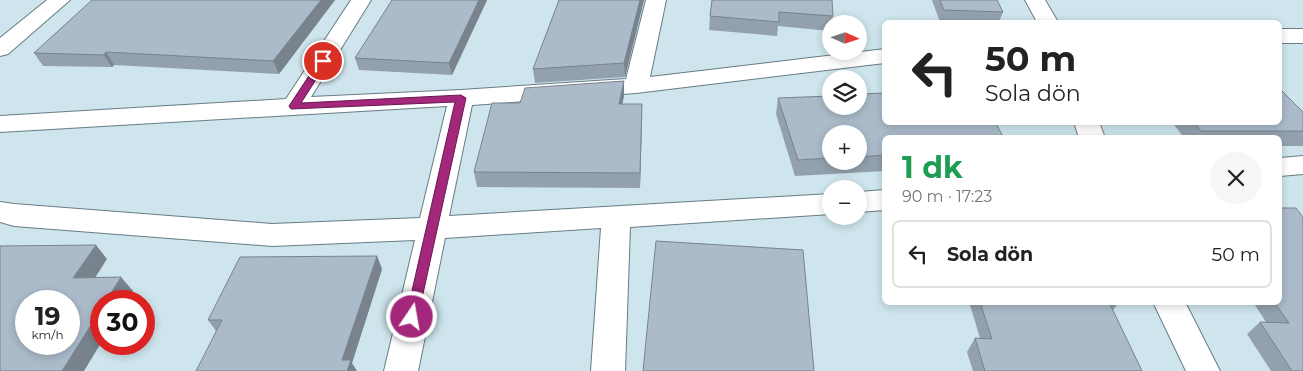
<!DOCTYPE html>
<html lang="tr">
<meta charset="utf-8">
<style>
body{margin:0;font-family:Montserrat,sans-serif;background:#f6f6f6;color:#222;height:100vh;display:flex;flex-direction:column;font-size:19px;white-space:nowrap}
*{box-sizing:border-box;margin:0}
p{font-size:16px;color:#767676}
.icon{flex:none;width:28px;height:28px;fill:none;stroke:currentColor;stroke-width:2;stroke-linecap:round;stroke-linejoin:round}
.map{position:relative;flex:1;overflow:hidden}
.details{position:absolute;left:882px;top:135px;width:400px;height:170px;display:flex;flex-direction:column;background:#fff;border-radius:8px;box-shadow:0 2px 8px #0003}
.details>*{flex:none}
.banner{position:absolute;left:882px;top:20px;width:400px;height:105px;border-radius:8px;box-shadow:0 2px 8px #0003;background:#fff;color:#222;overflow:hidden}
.needle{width:32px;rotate:93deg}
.controls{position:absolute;left:822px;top:15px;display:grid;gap:10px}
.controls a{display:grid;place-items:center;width:45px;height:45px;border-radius:50%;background:#fff;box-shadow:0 2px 8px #0003;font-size:25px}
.speed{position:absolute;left:15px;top:290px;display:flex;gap:10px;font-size:25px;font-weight:700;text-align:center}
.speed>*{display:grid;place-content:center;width:65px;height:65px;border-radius:50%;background:#fff;box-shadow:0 2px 8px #0003;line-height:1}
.speed small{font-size:12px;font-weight:400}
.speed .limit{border:8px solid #d22;background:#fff;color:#111}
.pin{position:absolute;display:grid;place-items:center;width:42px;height:42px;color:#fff;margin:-21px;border:2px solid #fff;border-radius:50%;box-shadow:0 1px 5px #0007}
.me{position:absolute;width:55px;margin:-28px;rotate:12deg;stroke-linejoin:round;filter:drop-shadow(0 0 4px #0008)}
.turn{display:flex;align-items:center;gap:18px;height:105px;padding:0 20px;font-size:22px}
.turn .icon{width:65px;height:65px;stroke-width:2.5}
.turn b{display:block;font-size:35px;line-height:42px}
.round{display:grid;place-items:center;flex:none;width:52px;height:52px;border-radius:26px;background:#f6f6f6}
.summary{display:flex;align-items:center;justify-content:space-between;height:85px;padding:0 20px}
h1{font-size:30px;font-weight:700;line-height:38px;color:#1e9e55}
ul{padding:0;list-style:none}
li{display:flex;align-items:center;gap:15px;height:68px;margin:0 10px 8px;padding:0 10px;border:2px solid #e0e0e0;border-radius:8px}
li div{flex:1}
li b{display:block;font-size:19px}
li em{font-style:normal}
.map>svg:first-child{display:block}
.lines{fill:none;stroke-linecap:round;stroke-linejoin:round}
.street-casing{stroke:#677c84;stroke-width:2}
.street{fill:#fff;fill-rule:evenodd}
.wall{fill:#93a1ae;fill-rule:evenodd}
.shaded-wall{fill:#78838d}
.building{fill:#abbbca;stroke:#78838d;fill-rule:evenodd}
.route{fill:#a3277b;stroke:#6a1950}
</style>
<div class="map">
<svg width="1303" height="371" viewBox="0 0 1303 371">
<rect width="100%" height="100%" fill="#cee5ed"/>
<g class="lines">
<g class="street-casing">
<g id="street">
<path d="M 47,0 L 70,0 L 8,54 L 0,56 L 0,38 Z"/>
<path d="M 351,0 L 371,0 L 311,97 L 461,90 L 626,79 L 646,0 L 666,0 L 650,77 L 885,49 L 885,63 L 636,93 L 472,105 L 449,216 L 831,194 L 831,214 L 630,227 L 625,371 L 591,371 L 601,228 L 445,238 L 418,371 L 384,371 L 415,240 L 272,246 L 14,226 L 0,222 L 0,202 L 14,204 L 272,224 L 420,218 L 447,106 L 0,132 L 0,116 L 286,99 Z"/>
<path d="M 1025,0 L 1045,0 L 1058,22 L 1037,22 Z"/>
<rect x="1280" y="29" width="23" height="14"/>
<path d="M 1074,122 L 1099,122 L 1105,138 L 1079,138 Z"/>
<path d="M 1303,156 L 1303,174 L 1280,176 L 1280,158 Z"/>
<path d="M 885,190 L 885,210 L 859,212 L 859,192 Z"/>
<path d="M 1153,302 L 1185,302 L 1220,371 L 1186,371 Z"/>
</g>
</g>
<use href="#street" class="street"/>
</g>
<g class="wall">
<path d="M 92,0 L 335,0 L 279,74 L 114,65 L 112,67 L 43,66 L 34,53 Z"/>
<path d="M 487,0 L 452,75 L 359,70 L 355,58 Z"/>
<path d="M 644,0 L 625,77 L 535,83 L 533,69 Z"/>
<path d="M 712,0 L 833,16 L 830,31 L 778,26 L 777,36 L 709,30 L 710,16 Z"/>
<path d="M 932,0 L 997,0 L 1003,12 L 999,22 L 940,22 Z"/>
<path d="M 624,81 L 624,96 L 622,104 L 642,104 L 640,188 L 477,187 L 474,172 L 520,103 Z"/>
<path d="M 778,98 L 885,138 L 885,171 L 795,176 L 776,114 ZM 831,134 L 859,134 L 859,161 L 831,161 Z"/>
<path d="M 1303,112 L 1303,146 L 1280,146 L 1280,138 L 1184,138 L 1172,122 L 1280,122 Z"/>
<path d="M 1280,208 L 1303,371 L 1271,371 L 1247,334 L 1260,322 L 1266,322 L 1253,302 L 1280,302 Z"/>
<path d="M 377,256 L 382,269 L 352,363 L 216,331 L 208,320 Z"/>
<path d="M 969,302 L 1119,302 L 1114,309 L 1112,309 L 1142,371 L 973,371 L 967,352 L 975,338 L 980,338 Z"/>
</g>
<g class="shaded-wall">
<path d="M 321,0 L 335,0 L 279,74 L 273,61 Z"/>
<path d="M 479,0 L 487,0 L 452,75 L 449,63 Z"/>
<path d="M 640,0 L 644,0 L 625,77 L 624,63 Z"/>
<path d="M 106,52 L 114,65 L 112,67 L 104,55 Z"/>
<path d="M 624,81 L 624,96 L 619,119 L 619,104 Z"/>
<path d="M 642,104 L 642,119 L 640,188 L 640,173 Z"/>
<path d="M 96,245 L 107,259 L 86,292 L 73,278 Z"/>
<path d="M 377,256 L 382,269 L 352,363 L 357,371 L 347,371 L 342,360 Z"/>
<path d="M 121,277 L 133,291 L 127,301 L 106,301 Z"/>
<path d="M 101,309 L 101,343 L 84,371 L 62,371 Z"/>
</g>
<g class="building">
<path d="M 92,0 L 321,0 L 273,61 L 106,52 L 104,55 L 34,53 Z"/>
<path d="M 392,0 L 479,0 L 449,63 L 355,58 Z"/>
<path d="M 559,0 L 640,0 L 624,63 L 533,69 Z"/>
<path d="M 712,0 L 832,0 L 833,16 L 779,12 L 779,22 L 710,16 Z"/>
<path d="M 940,0 L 997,0 L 1003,12 L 944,10 Z"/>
<path d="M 624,81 L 619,104 L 642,104 L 640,173 L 474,172 L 492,103 L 520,103 L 525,88 Z"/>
<path d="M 1280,89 L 1303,112 L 1303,131 L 1201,131 L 1194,122 L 1280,122 Z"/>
<path d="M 885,93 L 885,122 L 995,122 L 1004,138 L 885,138 L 885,155 L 859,157 L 859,134 L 831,134 L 831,158 L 798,160 L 778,98 L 831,96 L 831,106 L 859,106 L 859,94 Z"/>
<path d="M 1280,208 L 1296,208 L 1303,217 L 1303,371 L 1292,371 L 1260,322 L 1289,323 L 1274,302 L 1280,302 Z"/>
<path d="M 656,241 L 803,250 L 814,371 L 643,371 Z"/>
<path d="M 96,245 L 73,278 L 121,277 L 106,301 L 101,301 L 101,309 L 62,371 L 0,371 L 0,246 ZM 26,301 L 69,301 L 69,344 L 26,344 Z"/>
<path d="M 377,256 L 342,360 L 351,360 L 347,371 L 196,371 L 222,320 L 208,320 L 240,257 Z"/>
<path d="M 980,302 L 1109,302 L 1142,371 L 985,371 L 975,338 L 992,339 Z"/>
</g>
<path class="route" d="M 323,58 L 328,61 L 301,103 L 461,95 L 466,98 L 417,321 L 412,323 L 408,321 L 406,317 L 455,102 L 291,109 L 289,106 L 320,59 Z"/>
</svg>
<div class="controls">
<a><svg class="needle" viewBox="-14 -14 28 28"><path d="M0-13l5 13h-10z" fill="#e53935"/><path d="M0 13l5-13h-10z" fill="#767676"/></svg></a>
<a><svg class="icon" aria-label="layers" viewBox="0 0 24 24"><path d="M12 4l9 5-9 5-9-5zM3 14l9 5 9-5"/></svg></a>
<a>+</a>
<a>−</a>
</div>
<div class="speed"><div>19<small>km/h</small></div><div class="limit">30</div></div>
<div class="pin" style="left:323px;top:61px;background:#d93025"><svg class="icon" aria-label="arrive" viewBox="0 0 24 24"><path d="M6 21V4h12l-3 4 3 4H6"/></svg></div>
<svg class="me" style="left:412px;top:317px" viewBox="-20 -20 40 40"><circle r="17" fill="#a3277b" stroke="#fff" stroke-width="3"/><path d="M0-11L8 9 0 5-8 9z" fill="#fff"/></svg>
<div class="banner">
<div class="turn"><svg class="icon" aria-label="left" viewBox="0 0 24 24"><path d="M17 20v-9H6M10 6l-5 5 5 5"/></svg><div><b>50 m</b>Sola dön</div></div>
</div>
<section class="details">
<div class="summary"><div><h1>1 dk</h1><p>90 m · 17:23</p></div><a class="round"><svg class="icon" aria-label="close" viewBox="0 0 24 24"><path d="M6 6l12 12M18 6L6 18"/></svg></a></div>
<ul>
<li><svg class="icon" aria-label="left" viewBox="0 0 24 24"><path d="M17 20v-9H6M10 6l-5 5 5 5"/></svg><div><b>Sola dön</b></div><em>50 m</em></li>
</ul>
</section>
</div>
